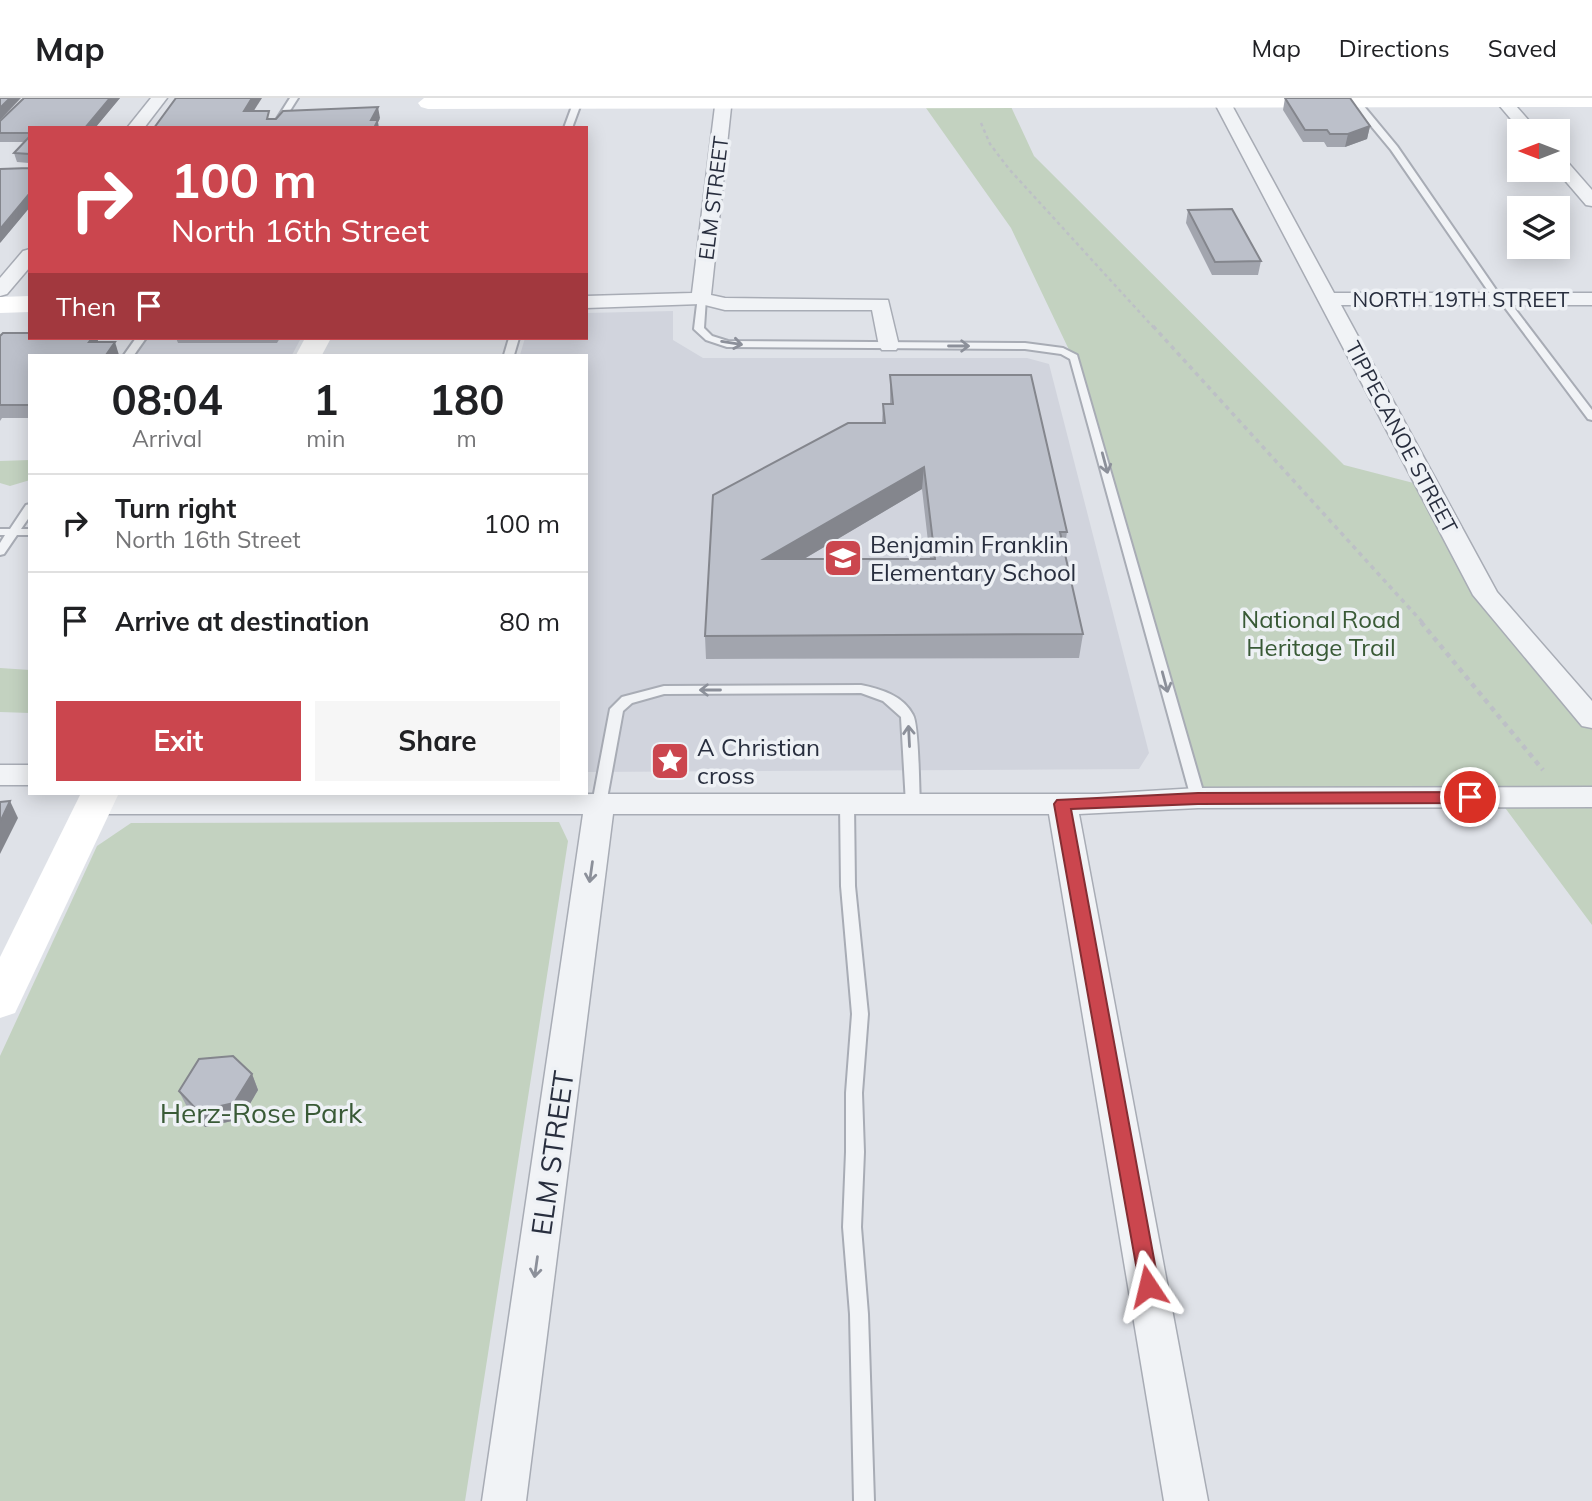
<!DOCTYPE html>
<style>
body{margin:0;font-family:Mulish,sans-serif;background:#f6f6f6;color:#202124;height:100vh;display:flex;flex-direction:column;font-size:26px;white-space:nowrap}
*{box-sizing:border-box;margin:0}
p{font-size:23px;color:#757577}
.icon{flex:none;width:38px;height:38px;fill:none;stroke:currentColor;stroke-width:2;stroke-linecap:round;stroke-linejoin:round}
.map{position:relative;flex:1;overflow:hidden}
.panel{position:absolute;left:28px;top:256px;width:560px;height:441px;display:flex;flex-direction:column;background:#fff;border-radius:0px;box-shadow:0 4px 18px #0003}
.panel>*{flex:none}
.hud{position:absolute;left:28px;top:28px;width:560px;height:214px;border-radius:0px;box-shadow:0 4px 18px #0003;background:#cb464e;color:#fff;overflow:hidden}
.needle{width:46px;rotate:270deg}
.buttons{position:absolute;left:1507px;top:21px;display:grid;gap:14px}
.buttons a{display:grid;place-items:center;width:63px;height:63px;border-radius:0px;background:#fff;box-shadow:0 4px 18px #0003;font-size:35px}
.pin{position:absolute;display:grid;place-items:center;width:60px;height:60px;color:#fff;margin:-30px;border:4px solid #fff;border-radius:50%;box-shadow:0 2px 7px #0007}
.me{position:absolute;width:77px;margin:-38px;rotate:350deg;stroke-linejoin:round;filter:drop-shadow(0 0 5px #0008)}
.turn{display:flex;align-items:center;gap:24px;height:147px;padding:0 28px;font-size:32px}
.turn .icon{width:91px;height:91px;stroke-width:2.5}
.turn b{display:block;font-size:49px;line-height:60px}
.then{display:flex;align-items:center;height:66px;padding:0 28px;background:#0003;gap:14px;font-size:26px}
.eta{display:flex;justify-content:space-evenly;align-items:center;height:119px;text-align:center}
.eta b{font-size:42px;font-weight:700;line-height:49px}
.action{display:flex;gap:14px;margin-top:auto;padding:14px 28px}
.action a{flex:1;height:80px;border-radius:0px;background:#cb464e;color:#fff;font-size:28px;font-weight:700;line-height:80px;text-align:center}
.action a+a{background:#f6f6f6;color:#202124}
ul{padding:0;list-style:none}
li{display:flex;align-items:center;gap:21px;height:98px;padding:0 28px;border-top:2px solid #e0e0e0}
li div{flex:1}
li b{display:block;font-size:26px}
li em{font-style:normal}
header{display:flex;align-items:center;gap:42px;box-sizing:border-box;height:98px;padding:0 35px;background:#fff;border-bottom:2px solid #e0e0e0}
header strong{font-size:33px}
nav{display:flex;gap:38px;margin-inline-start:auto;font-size:24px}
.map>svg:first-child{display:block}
.built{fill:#d1d4dd}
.green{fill:#c3d2c0}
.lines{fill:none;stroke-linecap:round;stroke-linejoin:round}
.lane-casing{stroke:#a8acb5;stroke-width:4}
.street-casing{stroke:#a8acb5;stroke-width:3}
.path-far2{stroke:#bdc0c6;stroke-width:2.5;stroke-dasharray:3.5 3.5;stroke-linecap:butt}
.path-far1{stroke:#bdc0c6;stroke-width:3.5;stroke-dasharray:4.5 4.5;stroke-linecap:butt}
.path{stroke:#bdc0c6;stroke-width:4.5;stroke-dasharray:5 5;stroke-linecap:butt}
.lane{fill:#f1f3f6;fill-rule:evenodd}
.street{fill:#f1f3f6;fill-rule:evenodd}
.secondary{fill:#fff;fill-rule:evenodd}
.wall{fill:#a2a5ae;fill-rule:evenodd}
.shaded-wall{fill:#84868d}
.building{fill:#bcc0ca;stroke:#84868d;stroke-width:2;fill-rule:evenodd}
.oneway{stroke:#8c909a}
.route{fill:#cb464e;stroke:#842e33;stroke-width:2}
.labels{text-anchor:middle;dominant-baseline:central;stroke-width:7;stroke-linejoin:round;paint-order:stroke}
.far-street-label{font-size:21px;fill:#282e3e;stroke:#eef1f5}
.poi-label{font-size:24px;fill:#282e3e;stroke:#eef1f5;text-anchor:start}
.park-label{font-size:24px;fill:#395a36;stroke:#eef1f5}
.near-park-label{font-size:28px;fill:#395a36;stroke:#eef1f5}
.near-street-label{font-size:28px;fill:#282e3e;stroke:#eef1f5}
</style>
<header>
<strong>Map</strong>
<nav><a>Map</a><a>Directions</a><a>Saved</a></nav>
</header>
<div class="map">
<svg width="1592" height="1403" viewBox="0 0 1592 1403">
<rect width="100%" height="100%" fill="#dfe2e8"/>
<g class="built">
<path d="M 673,213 L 673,242 L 703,260 L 1027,260 L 1049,266 L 1149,655 L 1139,671 L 586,674 L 586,257 L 520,257 L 525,240 L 586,240 L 586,215 Z"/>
<path d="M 145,240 L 301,240 L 292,257 L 134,257 Z"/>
</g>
<g class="green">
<path d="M 1007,0 L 1034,58 L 1344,367 L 1429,389 L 1486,497 L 1592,621 L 1592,827 L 1497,699 L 1198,700 L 1081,277 L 1011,130 L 926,10 Z"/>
<path d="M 30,362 L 30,382 L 10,388 L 0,385 L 0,363 Z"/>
<path d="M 0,570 L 30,572 L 30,615 L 0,614 Z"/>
<path d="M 559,724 L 568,743 L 465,1403 L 0,1403 L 0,958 L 97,748 L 131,725 Z"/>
</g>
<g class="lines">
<g class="lane-casing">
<g id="lane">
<path d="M 290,0 L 298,0 L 279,30 L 271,30 Z"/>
<path d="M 575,0 L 583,0 L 572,30 L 564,30 Z"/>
<path d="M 1352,1 L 1358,1 L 1397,48 L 1501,199 L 1506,199 L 1592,312 L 1592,322 L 1588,321 L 1500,203 L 1495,203 L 1391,52 L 1352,5 Z"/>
<path d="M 698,198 L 706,200 L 704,230 L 712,238 L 728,243 L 1025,245 L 1063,250 L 1077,257 L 1205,700 L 1203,703 L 1198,705 L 1191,700 L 1070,261 L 1061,256 L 1025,251 L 727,249 L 706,242 L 694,231 Z"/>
<path d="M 136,240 L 146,240 L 134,257 L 124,257 Z"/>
<path d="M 509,240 L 519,240 L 514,257 L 504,257 Z"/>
<path d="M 30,406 L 30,418 L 21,431 L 30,431 L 30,437 L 17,437 L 4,456 L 0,457 L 0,445 L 5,437 L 0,437 L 0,431 L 10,431 L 26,407 Z"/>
<path d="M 861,587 C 880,591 903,597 913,617 C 919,627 919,690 920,706 L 918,709 L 908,709 L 906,706 L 901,619 L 883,603 L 861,595 L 664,596 L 632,605 L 623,613 L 606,706 L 599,711 L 592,706 L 610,611 L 622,599 L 664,588 Z"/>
<path d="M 847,701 L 854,706 L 855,788 L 868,916 L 862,995 L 864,1054 L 861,1129 L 868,1216 L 874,1403 L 854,1403 L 850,1216 L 843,1129 L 846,1054 L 846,995 L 852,916 L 841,788 L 840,706 Z"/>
</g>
</g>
<g class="street-casing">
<g id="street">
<path d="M 151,0 L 167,0 L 144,30 L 127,30 Z"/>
<path d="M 716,0 L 732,0 L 711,197 L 725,200 L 888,202 L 899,248 L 896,252 L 882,252 L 879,248 L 872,212 L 725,212 L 701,206 L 586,210 L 586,198 L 692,195 Z"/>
<path d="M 1212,0 L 1228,0 L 1334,195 L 1592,195 L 1592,207 L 1341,207 L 1497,494 L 1592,603 L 1592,630 L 1582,628 L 1473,497 Z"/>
<path d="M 1493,0 L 1509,0 L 1538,33 L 1521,33 Z"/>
<path d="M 1558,59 L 1564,60 L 1592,92 L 1592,108 L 1586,107 L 1556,72 Z"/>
<path d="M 30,151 L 30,169 L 7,196 L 0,198 L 0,180 L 23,153 Z"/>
<rect x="0" y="667" width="30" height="20"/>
<path d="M 1592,689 L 1592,709 L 1198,710 L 1079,716 L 1208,1403 L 1164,1403 L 1049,716 L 613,716 L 526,1403 L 482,1403 L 583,716 L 94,716 L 83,713 L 79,706 L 83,699 L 94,696 L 1098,696 L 1198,690 Z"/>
</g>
</g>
<path class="path-far2" d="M 981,25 L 990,46 L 1009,71 L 1154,230"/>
<path class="path-far1" d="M 1153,228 L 1423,525"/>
<path class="path" d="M 1421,524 L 1543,672"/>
<use href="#lane" class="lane"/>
<use href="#street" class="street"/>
<g class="secondary">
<path d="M 424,0 L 1592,0 L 1592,9 L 428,11 L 421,9 L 418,5 Z"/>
<path d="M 30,198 L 30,214 L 0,215 L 0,199 Z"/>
<path d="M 305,240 L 331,240 L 322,257 L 296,257 Z"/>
<path d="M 81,695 L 119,695 L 15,915 L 0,920 L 0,859 Z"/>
</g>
</g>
<g class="wall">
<path d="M 24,0 L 120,0 L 95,30 L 30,30 L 30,109 L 0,145 L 29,70 L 29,65 L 17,64 L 14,55 L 24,44 L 0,44 L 0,23 Z"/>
<path d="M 1285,0 L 1370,28 L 1367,41 L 1345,49 L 1327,49 L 1324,44 L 1303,44 L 1283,12 Z"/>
<path d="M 1188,112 L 1261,163 L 1258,177 L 1212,177 L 1186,125 Z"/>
<path d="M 0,238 L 30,240 L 97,240 L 98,244 L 119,257 L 30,257 L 30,320 L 2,320 L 0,323 Z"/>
<path d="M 176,240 L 280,240 L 277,245 L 178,245 Z"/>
<path d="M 890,277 L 1067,434 L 1064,454 L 1083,536 L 1079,560 L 706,561 L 705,538 L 882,325 L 883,306 L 890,306 ZM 922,391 L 930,461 L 804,461 Z"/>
<path d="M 252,976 L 258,992 L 241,1021 L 205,1029 L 187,1009 L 179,993 Z"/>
</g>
<g class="shaded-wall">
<path d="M 10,0 L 21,0 L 0,22 L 0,10 Z"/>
<path d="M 110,0 L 120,0 L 95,30 L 85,30 Z"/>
<path d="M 252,0 L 262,0 L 246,25 L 244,13 Z"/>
<path d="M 378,9 L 380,20 L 378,24 L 379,30 L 373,30 L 371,22 Z"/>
<path d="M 1370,28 L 1367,41 L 1345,49 L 1348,36 Z"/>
<path d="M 30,95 L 30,109 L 0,145 L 0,131 Z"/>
<path d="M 92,240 L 97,240 L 100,248 L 89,244 Z"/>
<path d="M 115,244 L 119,257 L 106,257 Z"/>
<path d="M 924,369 L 922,391 L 765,484 L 764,461 Z"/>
<path d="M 10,703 L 18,720 L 0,756 L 0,724 Z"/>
<path d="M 252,976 L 258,992 L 241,1021 L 205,1029 L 198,1013 Z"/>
</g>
<g class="building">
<path d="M 0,0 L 10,0 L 0,10 Z"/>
<path d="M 24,0 L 110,0 L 85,30 L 30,30 L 30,35 L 0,35 L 0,23 Z"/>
<path d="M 176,0 L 252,0 L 244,13 L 269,13 L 267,21 L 276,21 L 283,13 L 378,9 L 371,22 L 378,22 L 374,30 L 154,30 Z"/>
<path d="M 1285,0 L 1350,0 L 1370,28 L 1348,36 L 1330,36 L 1327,32 L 1305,32 Z"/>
<path d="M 30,38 L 30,95 L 0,131 L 0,71 L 29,70 L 29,56 L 14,55 Z"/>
<path d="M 1232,111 L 1261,163 L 1215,164 L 1188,112 Z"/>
<path d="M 3,235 L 30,235 L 30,240 L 92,240 L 89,244 L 115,244 L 106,257 L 30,257 L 30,307 L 0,307 L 0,238 Z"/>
<path d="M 890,277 L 1031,277 L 1067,434 L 1060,434 L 1083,536 L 705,538 L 713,397 L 848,325 L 885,325 L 883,306 L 893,306 ZM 924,369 L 935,461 L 764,461 Z"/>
<path d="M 10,703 L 0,724 L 0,704 Z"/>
<path d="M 233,958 L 252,976 L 234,1005 L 198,1013 L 179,993 L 199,961 Z"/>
</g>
<defs><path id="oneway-shaft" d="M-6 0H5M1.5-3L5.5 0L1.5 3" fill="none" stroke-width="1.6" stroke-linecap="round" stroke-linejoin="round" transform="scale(1.75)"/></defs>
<g class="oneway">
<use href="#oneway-shaft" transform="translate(732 245) rotate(9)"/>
<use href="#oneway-shaft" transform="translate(959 248)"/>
<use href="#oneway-shaft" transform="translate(1105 365) rotate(75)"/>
<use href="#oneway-shaft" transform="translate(1165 584) rotate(75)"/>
<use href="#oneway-shaft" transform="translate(710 592) rotate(180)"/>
<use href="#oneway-shaft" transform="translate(909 638) rotate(-93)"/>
<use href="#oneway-shaft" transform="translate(591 774) rotate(98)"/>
<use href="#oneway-shaft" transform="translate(536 1169) rotate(98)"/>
</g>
<path class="route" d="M 1470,694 L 1478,699 L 1470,705 L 1198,706 L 1071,711 L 1159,1188 L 1156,1195 L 1148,1198 L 1141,1195 L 1054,706 L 1057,702 L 1198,695 Z"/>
<defs>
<g id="school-square" transform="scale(2.0125)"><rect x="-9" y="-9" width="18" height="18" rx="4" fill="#cb464e" stroke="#eef1f5"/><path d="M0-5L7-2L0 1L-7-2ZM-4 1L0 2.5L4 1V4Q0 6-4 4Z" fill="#fff"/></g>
<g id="sight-square" transform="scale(2.0125)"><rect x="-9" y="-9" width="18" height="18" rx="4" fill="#cb464e" stroke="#eef1f5"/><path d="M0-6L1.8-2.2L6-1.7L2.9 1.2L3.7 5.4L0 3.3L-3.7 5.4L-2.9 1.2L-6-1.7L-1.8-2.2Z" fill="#fff"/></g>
</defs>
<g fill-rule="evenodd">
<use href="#school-square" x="843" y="460"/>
<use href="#sight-square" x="670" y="663"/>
</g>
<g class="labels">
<g class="far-street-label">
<text transform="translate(713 100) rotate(-83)">ELM STREET</text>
<text x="1461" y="201">NORTH 19TH STREET</text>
<text transform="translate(1402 339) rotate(62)">TIPPECANOE STREET</text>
</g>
<g class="poi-label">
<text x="870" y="446">Benjamin Franklin<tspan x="870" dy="28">Elementary School</tspan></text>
<text x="697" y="649">A Christian<tspan x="697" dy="28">cross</tspan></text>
</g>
<g class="park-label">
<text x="1321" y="521">National Road<tspan x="1321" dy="28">Heritage Trail</tspan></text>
</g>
<g class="near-park-label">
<text x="261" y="1014">Herz-Rose Park</text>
</g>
<g class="near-street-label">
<text transform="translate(552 1055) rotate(-82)">ELM STREET</text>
</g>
</g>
</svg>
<div class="buttons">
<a><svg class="needle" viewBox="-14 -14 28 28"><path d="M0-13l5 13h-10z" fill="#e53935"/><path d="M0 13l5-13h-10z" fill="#757577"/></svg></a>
<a><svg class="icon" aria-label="layers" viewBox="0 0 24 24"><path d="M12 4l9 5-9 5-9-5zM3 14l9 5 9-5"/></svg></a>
</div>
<div class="pin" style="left:1470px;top:699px;background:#d93025"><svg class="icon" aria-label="arrive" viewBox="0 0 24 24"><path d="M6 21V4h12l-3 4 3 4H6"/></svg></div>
<svg class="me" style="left:1148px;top:1188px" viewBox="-20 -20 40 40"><path d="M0-17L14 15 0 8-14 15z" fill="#cb464e" stroke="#fff" stroke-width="4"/></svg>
<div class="hud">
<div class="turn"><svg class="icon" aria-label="right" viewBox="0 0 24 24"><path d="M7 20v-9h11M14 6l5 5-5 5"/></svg><div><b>100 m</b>North 16th Street</div></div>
<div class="then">Then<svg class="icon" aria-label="arrive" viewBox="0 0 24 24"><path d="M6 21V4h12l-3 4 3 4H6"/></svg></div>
</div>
<section class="panel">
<div class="eta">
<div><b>08:04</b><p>Arrival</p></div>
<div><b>1</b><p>min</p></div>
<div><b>180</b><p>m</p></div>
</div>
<ul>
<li><svg class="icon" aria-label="right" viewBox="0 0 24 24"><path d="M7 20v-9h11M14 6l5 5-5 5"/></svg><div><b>Turn right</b><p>North 16th Street</p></div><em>100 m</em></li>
<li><svg class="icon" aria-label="arrive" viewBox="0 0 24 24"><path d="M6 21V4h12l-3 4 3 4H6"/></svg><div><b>Arrive at destination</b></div><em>80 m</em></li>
</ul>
<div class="action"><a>Exit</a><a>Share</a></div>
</section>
</div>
